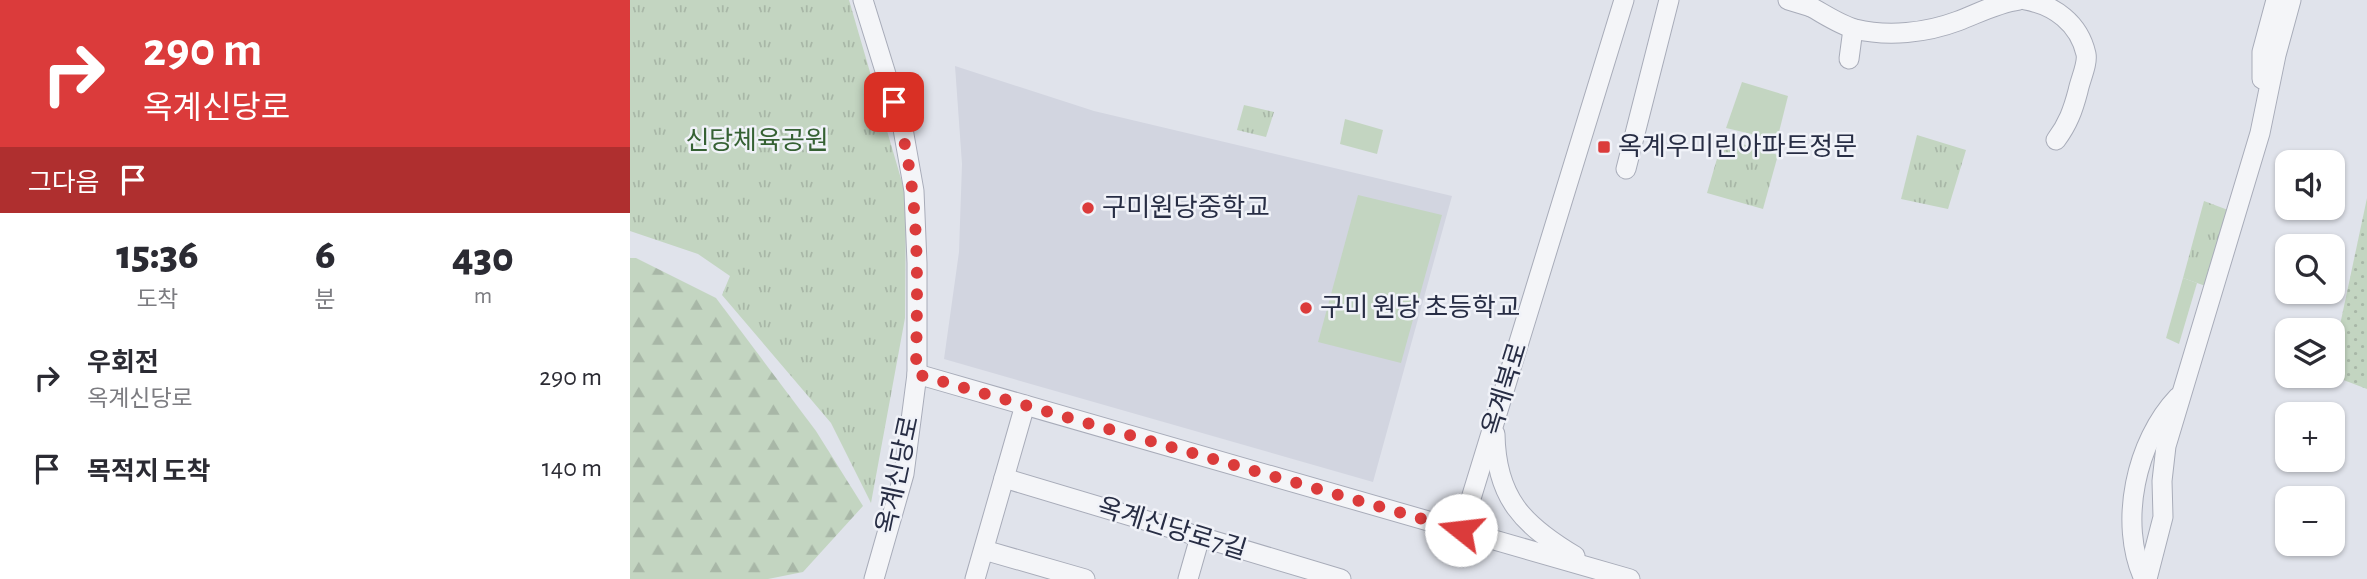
<!DOCTYPE html>
<html lang="ko">
<meta charset="utf-8">
<style>
body{margin:0;font-family:"Alegreya Sans","Noto Sans KR",sans-serif;background:#f2f2f3;color:#2b2b33;height:100vh;display:flex;flex-direction:column;font-size:26px;white-space:nowrap}
*{box-sizing:border-box;margin:0}
p{font-size:23px;color:#7c7c81}
.icon{flex:none;width:38px;height:38px;fill:none;stroke:currentColor;stroke-width:2;stroke-linecap:round;stroke-linejoin:round}
.map{position:relative;flex:1;overflow:hidden}
.panel{display:flex;flex-direction:column;background:#fff;width:630px}
.panel>*{flex:none}
.hud{background:#db3b3b;color:#fff;overflow:hidden}
.tools{position:absolute;left:1645px;top:150px;display:grid;gap:14px}
.tools a{display:grid;place-items:center;width:70px;height:70px;border-radius:14px;background:#fff;box-shadow:0 2px 5px #0004;font-size:35px}
.pin{position:absolute;display:grid;place-items:center;width:60px;height:60px;color:#fff;margin:-30px;border-radius:14px;box-shadow:0 4px 10px #0006}
.me{position:absolute;width:77px;margin:-38px;rotate:286deg;stroke-linejoin:round;filter:drop-shadow(0 0 5px #0008)}
.turn{display:flex;align-items:center;gap:24px;height:147px;padding:0 28px;font-size:32px}
.turn .icon{width:91px;height:91px;stroke-width:2.5}
.turn b{display:block;font-size:49px;line-height:60px}
.then{display:flex;align-items:center;height:66px;padding:0 28px;background:#0003;gap:14px;font-size:26px}
.eta{display:flex;justify-content:space-evenly;align-items:center;height:119px;text-align:center}
.eta b{font-size:42px;font-weight:800;line-height:49px}
ul{padding:0;list-style:none}
li{display:flex;align-items:center;gap:21px;height:91px;padding:0 28px}
li div{flex:1}
li b{display:block;font-size:26px}
li em{font-style:normal}
main{display:flex;flex:1;min-height:0}
.map>svg:first-child{display:block}
.built{fill:#d2d5e0}
.grass{fill:url(#grass-dots)}
.forest{fill:url(#forest-firs)}
.park{fill:url(#park-tufts)}
.pitch{fill:#c3d5c1}
.lines{fill:none;stroke-linecap:round;stroke-linejoin:round}
.minor-casing{stroke:#a8acb9;stroke-width:21}
.minor{stroke:#f4f5f8;stroke-width:19}
.route{stroke:#db3b3b;stroke-width:12;stroke-dasharray:0 21.6}
.poi-dot{fill:#db3b3b;stroke:#f0f2f8;stroke-width:2.5}
.labels{text-anchor:middle;dominant-baseline:central;stroke-width:5;stroke-linejoin:round;paint-order:stroke}
.park-label{font-size:26px;fill:#356133;stroke:#f0f2f8}
.poi-label{font-size:26px;fill:#272d44;stroke:#f0f2f8;text-anchor:start}
.street-label{font-size:26px;fill:#272d44;stroke:#f0f2f8}
</style>
<main>
<section class="panel">
<div class="hud">
<div class="turn"><svg class="icon" aria-label="right" viewBox="0 0 24 24"><path d="M7 20v-9h11M14 6l5 5-5 5"/></svg><div><b>290 m</b>옥계신당로</div></div>
<div class="then">그다음<svg class="icon" aria-label="arrive" viewBox="0 0 24 24"><path d="M6 21V4h12l-3 4 3 4H6"/></svg></div>
</div>
<div class="eta">
<div><b>15:36</b><p>도착</p></div>
<div><b>6</b><p>분</p></div>
<div><b>430</b><p>m</p></div>
</div>
<ul>
<li><svg class="icon" aria-label="right" viewBox="0 0 24 24"><path d="M7 20v-9h11M14 6l5 5-5 5"/></svg><div><b>우회전</b><p>옥계신당로</p></div><em>290 m</em></li>
<li><svg class="icon" aria-label="arrive" viewBox="0 0 24 24"><path d="M6 21V4h12l-3 4 3 4H6"/></svg><div><b>목적지 도착</b></div><em>140 m</em></li>
</ul>
</section>
<div class="map">
<svg width="1737" height="579" viewBox="0 0 1737 579">
<defs>
<pattern id="grass-dots" width="8" height="8" patternUnits="userSpaceOnUse" patternTransform="scale(1.75)"><rect width="8" height="8" fill="#c3d5c1"/><path d="M2 2h.1M6 6h.1" fill="none" stroke="#a8b7a7" stroke-width="1.8" stroke-linecap="round"/></pattern>
<pattern id="forest-firs" width="22" height="20" patternUnits="userSpaceOnUse" patternTransform="scale(1.75)"><rect width="22" height="20" fill="#c3d5c1"/><path d="M5 1l3.5 6h-7zM16 11l3.5 6h-7z" fill="#a8b7a7"/></pattern>
<pattern id="park-tufts" width="24" height="20" patternUnits="userSpaceOnUse" patternTransform="scale(1.75)"><rect width="24" height="20" fill="#c3d5c1"/><path d="M3 7l-1-3M5 7V3M7 7l1-3M15 17l-1-3M17 17v-4M19 17l1-3" fill="none" stroke="#a8b7a7"/></pattern>
</defs>
<rect width="100%" height="100%" fill="#e0e3eb"/>
<path class="built" d="M 325,66 L 464,111 L 822,196 L 743,482 L 314,359 L 329,252 L 332,164 Z"/>
<path class="grass" d="M 1737,198 L 1737,389 L 1703,376 L 1703,358 Z"/>
<path class="forest" d="M 0,258 L 6,258 L 86,298 L 186,431 L 233,506 L 173,572 L 138,579 L 0,579 Z"/>
<g class="park">
<path d="M 0,0 L 219,0 L 276,196 L 275,318 L 241,503 L 201,423 L 92,295 L 100,276 L 68,254 L 0,231 Z"/>
<path d="M 614,105 L 644,112 L 636,137 L 607,130 Z"/>
<path d="M 1287,135 L 1336,150 L 1318,209 L 1271,199 Z"/>
<path d="M 1093,138 L 1148,155 L 1133,209 L 1077,193 Z"/>
<path d="M 1574,201 L 1606,213 L 1584,289 L 1553,278 Z"/>
</g>
<g class="pitch">
<path d="M 1112,82 L 1158,96 L 1147,140 L 1096,128 Z"/>
<path d="M 715,119 L 753,130 L 747,154 L 710,144 Z"/>
<path d="M 728,195 L 812,215 L 771,363 L 688,342 Z"/>
<path d="M 1553,278 L 1567,283 L 1549,344 L 1536,338 Z"/>
</g>
<g class="lines">
<g class="minor-casing">
<g id="minor">
<path d="M 233,0 L 273,129 L 284,191 L 287,263 L 287,374 L 274,474 L 244,579"/>
<path d="M 1158,0 L 1181,7 L 1175,0"/>
<path d="M 1395,0 C 1424,5 1449,23 1456,54 C 1458,64 1450,80 1448,91 C 1443,110 1438,124 1426,140"/>
<path d="M 1181,7 C 1194,14 1210,25 1225,29 C 1258,37 1296,33 1328,21 C 1349,13 1367,3 1389,0"/>
<path d="M 1219,59 L 1223,29"/>
<path d="M 1632,79 L 1632,52 L 1646,0"/>
<path d="M 996,169 L 1039,0"/>
<path d="M 287,374 L 1000,579"/>
<path d="M 865,434 C 866,498 893,525 945,556"/>
<path d="M 374,478 L 711,579"/>
<path d="M 831,531 L 994,0"/>
<path d="M 354,550 L 455,579"/>
<path d="M 345,579 L 395,405"/>
<path d="M 558,579 L 570,537"/>
<path d="M 1514,579 C 1488,523 1506,441 1548,397"/>
<path d="M 1517,579 L 1533,517 L 1532,481 L 1536,446 L 1630,133 L 1646,55 L 1661,0"/>
</g>
</g>
<use href="#minor" class="minor"/>
</g>
<g class="lines">
<path class="route" d="M 264,102 C 292,193 287,280 286,374 L 831,530"/>
</g>
<g class="poi-dot">
<rect x="967" y="140" width="14" height="14" rx="3.5"/>
<circle cx="458" cy="208" r="7"/>
<circle cx="676" cy="308" r="7"/>
</g>
<g class="labels">
<g class="park-label">
<text x="127" y="141">신당체육공원</text>
</g>
<g class="poi-label">
<text x="988" y="147">옥계우미린아파트정문</text>
<text x="472" y="208">구미원당중학교</text>
<text x="690" y="308">구미 원당 초등학교</text>
</g>
<g class="street-label">
<text transform="translate(875 389) rotate(-73)">옥계북로</text>
<text transform="translate(268 475) rotate(-78)">옥계신당로</text>
<text transform="translate(542 529) rotate(17)">옥계신당로7길</text>
</g>
</g>
</svg>
<div class="tools">
<a><svg class="icon" aria-label="sound" viewBox="0 0 24 24"><path d="M4 9h4l5-4v14l-5-4H4zM17 9q2 3 0 6"/></svg></a>
<a><svg class="icon" aria-label="search" viewBox="0 0 24 24"><circle cx="10" cy="10" r="6"/><path d="M15 15l6 6"/></svg></a>
<a><svg class="icon" aria-label="layers" viewBox="0 0 24 24"><path d="M12 4l9 5-9 5-9-5zM3 14l9 5 9-5"/></svg></a>
<a>+</a>
<a>−</a>
</div>
<div class="pin" style="left:264px;top:102px;background:#d93025"><svg class="icon" aria-label="arrive" viewBox="0 0 24 24"><path d="M6 21V4h12l-3 4 3 4H6"/></svg></div>
<svg class="me" style="left:831px;top:530px" viewBox="-20 -20 40 40"><circle r="19" fill="#fff"/><path d="M0-13L10 11 0 6-10 11z" fill="#db3b3b"/></svg>
</div>
</main>
